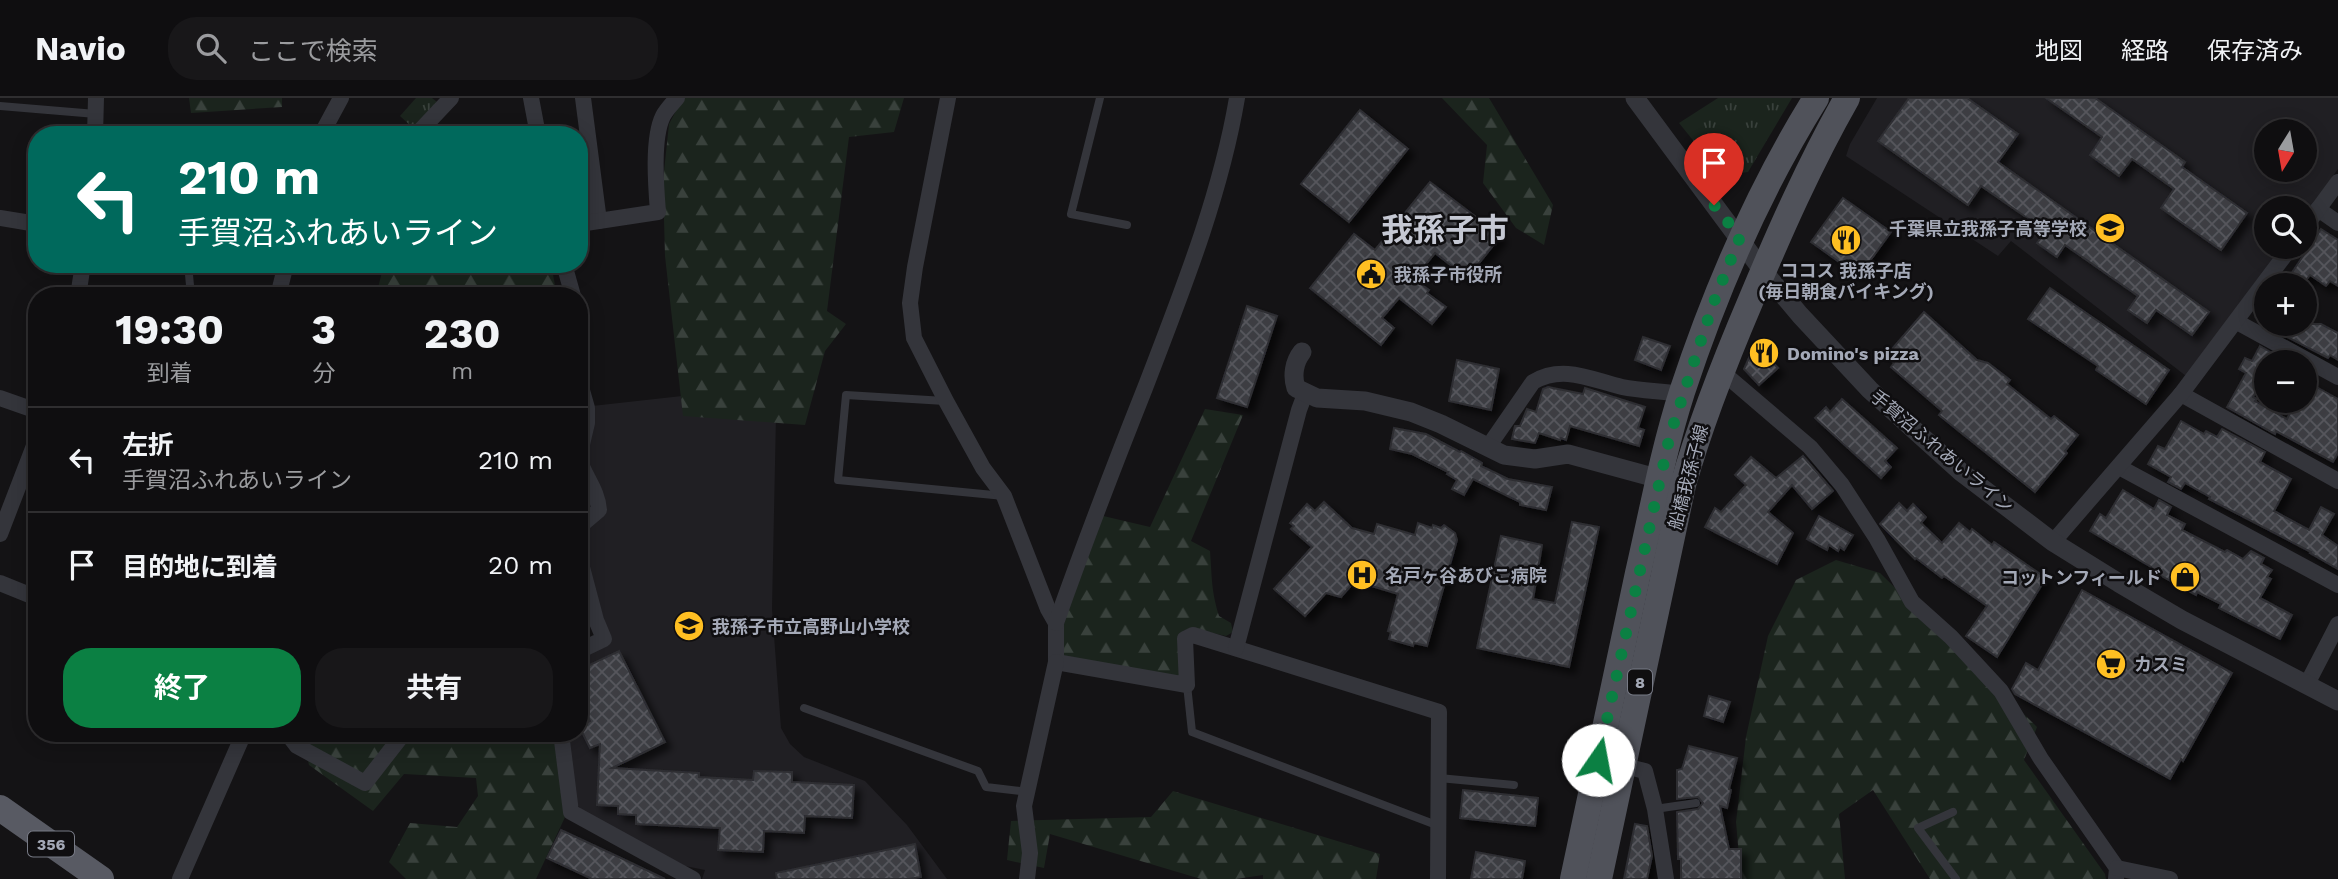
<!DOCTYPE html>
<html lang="ja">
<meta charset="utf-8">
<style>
body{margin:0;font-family:"Work Sans","Noto Sans JP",sans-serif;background:#181719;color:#f1f3f6;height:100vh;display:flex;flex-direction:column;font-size:26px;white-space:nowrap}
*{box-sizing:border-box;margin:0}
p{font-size:23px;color:#9b9c9f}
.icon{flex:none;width:38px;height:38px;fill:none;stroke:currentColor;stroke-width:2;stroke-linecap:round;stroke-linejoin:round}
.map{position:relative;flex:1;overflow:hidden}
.panel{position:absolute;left:28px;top:189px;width:560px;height:455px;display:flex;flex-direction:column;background:#0f0e10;border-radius:28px;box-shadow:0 4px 18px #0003,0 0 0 2px #2f2e30}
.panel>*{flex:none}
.guide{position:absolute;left:28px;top:28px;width:560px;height:147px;border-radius:28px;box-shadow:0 4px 18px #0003,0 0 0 2px #2f2e30;background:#00695c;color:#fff;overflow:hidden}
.needle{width:46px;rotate:191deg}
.fabs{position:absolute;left:2254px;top:21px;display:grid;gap:14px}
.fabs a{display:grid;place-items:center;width:63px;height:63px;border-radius:50%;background:#0f0e10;box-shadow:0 4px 18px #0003,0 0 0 2px #2f2e30;font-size:35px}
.pin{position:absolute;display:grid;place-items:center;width:60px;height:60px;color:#fff;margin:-72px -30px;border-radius:50% 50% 50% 0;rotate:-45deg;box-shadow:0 0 7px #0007}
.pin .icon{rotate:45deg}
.me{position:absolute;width:77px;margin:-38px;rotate:12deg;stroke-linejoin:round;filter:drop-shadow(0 0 5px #0008)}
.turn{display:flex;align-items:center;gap:24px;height:147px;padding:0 35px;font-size:32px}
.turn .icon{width:91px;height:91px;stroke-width:2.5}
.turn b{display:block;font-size:49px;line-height:60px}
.eta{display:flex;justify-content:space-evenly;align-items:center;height:119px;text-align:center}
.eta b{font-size:42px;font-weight:700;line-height:49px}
.cta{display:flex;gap:14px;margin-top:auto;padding:14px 35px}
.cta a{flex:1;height:80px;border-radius:28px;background:#0b8043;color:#fff;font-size:28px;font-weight:700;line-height:80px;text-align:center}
.cta a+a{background:#181719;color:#f1f3f6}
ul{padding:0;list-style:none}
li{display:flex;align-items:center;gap:21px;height:105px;padding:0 35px;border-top:2px solid #2f2e30}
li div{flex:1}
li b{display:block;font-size:26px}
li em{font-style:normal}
header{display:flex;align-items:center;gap:42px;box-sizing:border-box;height:98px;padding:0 35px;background:#0f0e10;border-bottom:2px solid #2f2e30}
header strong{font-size:33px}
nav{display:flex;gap:38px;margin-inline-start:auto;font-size:24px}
.search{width:490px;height:63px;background:#181719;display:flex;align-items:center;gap:18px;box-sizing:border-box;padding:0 24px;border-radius:28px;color:#9b9c9f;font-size:26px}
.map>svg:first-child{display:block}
.built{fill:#201f23;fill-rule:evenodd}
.forest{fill:url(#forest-firs)}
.park{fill:url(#park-tufts)}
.building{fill:url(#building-cross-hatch);stroke:#2d2d32;stroke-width:2;filter:url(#shadow)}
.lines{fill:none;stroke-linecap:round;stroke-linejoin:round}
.service{stroke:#34353b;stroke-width:8}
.minor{stroke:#34353b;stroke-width:16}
.tertiary{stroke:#34353b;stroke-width:19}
.primary{stroke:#50525a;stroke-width:26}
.trunk{stroke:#585a63;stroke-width:26}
.route{stroke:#0b8043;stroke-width:12;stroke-dasharray:0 21.6}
.labels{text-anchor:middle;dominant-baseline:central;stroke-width:5;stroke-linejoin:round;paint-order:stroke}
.shield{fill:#0f0e10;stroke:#777a85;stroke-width:2}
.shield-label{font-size:16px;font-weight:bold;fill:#a4a9b7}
.poi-label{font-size:18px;font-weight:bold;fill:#a4a9b7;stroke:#0f0e10;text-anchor:start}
.street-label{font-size:18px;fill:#a4a9b7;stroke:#0f0e10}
.town-label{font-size:32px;font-weight:bold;fill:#c5c8d3;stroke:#0f0e10}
</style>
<header>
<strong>Navio</strong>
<div class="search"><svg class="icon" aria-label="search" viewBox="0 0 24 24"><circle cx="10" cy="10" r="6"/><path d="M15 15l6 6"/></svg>ここで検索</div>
<nav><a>地図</a><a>経路</a><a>保存済み</a></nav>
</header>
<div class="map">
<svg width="2338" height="781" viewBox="0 0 2338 781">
<defs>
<pattern id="forest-firs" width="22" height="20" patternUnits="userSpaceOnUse" patternTransform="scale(1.75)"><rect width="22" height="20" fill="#1b241d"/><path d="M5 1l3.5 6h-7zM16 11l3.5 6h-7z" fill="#39413c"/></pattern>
<pattern id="park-tufts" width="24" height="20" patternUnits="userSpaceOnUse" patternTransform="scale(1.75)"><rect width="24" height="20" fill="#1b241d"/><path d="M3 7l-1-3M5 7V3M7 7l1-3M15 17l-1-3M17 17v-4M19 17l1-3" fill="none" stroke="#39413c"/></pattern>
<pattern id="building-cross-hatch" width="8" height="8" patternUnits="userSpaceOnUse" patternTransform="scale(1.75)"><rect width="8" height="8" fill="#3d3e43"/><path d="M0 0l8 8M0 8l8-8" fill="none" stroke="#56575c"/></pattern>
<filter id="shadow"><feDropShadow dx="6" dy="6" stdDeviation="3.5" flood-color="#0009"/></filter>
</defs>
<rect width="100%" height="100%" fill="#141315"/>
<g class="built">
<path d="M 1877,0 L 2338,0 L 2338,71 L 2305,116 L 2305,110 L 2266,110 L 2266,149 L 2281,149 L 2186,278 L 2011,143 L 1998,158 L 1846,58 L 1850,46 ZM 2266,33 L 2305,33 L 2305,72 L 2266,72 Z"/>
<path d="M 691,297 L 776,318 L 772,511 L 781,630 L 790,646 L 804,659 L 865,683 L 907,727 L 947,781 L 702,781 L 705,772 L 685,768 L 582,713 L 577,706 L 566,635 L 579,635 L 579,559 L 610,544 L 580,437 L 601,418 L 585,355 L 592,308 Z"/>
</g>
<g class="forest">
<path d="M 189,0 L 282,0 L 282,9 L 191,15 Z"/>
<path d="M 683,0 L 904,0 L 894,34 L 849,39 L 827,213 L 846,226 L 825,253 L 805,327 L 683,318 L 665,158 L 663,83 L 669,26 Z"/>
<path d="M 1442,0 L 1489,0 L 1553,107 L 1544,147 L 1516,130 L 1483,85 L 1487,47 Z"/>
<path d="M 384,166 L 551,166 L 557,198 L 376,198 Z"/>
<path d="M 1205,311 L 1243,317 L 1191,443 L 1210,453 C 1212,479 1211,492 1219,518 L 1231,525 L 1233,534 L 1226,538 L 1190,530 L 1183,533 L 1180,545 L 1183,580 L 1065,561 C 1051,538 1090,445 1099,417 L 1150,429 Z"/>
<path d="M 1836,462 L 1880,475 L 2037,629 L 2024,662 L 2105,776 L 2106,781 L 1930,781 L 1873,692 L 1839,716 L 1845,781 L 1741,781 L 1736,724 L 1746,639 L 1768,538 L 1796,482 Z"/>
<path d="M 302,635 L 503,635 L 505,640 L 556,642 L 566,717 L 536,781 L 406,781 L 389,764 L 410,725 L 457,729 L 478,698 L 476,680 L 404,676 L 373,713 L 309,667 Z"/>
<path d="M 1173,693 L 1380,756 L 1376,781 L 1263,781 L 1263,777 L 1236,781 L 1201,781 L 1050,736 L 1044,770 L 1007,762 L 1011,723 L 1151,719 Z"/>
</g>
<g class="park">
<path d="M 416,0 L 432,0 L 437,4 L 413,30 L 400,18 Z"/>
<path d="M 1718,0 L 1792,0 L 1748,74 L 1733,76 L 1718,73 L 1679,25 Z"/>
</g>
<g class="building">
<path d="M 1909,0 L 1967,0 L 2018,36 L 1998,64 L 2209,214 L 2192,237 L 2156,212 L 2147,225 L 2128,212 L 2138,198 L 2065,147 L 2057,159 L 2037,145 L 2046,133 L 1981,88 L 1968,107 L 1878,43 Z"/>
<path d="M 2046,0 L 2095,0 L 2185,64 L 2182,69 L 2247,115 L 2221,152 L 2161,110 L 2174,91 L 2132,61 L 2119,78 L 2090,57 L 2102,39 Z"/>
<path d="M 1360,12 L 1408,51 L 1349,124 L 1301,86 Z"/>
<path d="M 1430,84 L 1501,138 L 1467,180 L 1435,155 L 1414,181 L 1429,192 L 1427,195 L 1446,209 L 1432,226 L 1399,200 L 1382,220 L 1394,230 L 1381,247 L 1310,190 L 1354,136 L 1375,152 Z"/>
<path d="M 1843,100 L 1891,134 L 1859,178 L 1811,144 Z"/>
<path d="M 2321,131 L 2338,142 L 2338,188 L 2330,183 L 2326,188 L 2310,177 L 2304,185 L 2291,176 Z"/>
<path d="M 2050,190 L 2169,272 L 2146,306 L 2096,272 L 2098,268 L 2028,221 Z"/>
<path d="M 1247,208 L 1277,218 L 1247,309 L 1217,300 Z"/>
<path d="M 1924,214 L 1977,262 L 1988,265 L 2010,282 L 2007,286 L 2051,321 L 2054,318 L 2078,337 L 2065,353 L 2067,355 L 2035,394 L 1939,317 L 1942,313 L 1891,269 L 1894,265 L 1886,258 Z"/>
<path d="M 2262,226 L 2321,226 L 2338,235 L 2338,262 L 2330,257 L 2328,260 Z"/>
<path d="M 1643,239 L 1670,248 L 1661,272 L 1635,262 Z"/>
<path d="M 2260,248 L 2272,255 L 2266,264 L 2266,275 L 2253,299 L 2257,301 L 2255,303 L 2287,321 L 2292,311 L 2296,313 L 2302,303 L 2305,303 L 2305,297 L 2311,286 L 2338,301 L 2338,355 L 2333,364 L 2276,333 L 2275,336 L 2227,309 L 2246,275 L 2239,271 L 2245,260 L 2252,263 Z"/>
<path d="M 1757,249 L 1778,270 L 1759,287 L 1744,271 L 1751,255 Z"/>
<path d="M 1457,262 L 1499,271 L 1491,312 L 1449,303 Z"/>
<path d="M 1548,289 L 1583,296 L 1585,290 L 1645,309 L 1638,330 L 1644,332 L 1639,348 L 1570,328 L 1566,342 L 1561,340 L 1560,342 L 1539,335 L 1535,345 L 1512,341 L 1515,328 L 1520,328 L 1527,311 L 1536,314 L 1543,291 Z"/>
<path d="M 1842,301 L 1897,350 L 1885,363 L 1891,369 L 1881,380 L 1815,320 L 1826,309 L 1830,314 Z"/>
<path d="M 2181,323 L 2204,336 L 2206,333 L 2217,339 L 2222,331 L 2265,354 L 2260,364 L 2291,381 L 2274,413 L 2309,432 L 2321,409 L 2334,416 L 2322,437 L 2338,448 L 2338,471 L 2310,455 L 2311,454 L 2209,401 L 2210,399 L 2185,385 L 2181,391 L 2168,384 L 2171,379 L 2148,366 L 2158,348 L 2165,351 Z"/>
<path d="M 1394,330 L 1426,336 L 1460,354 L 1461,353 L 1482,365 L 1481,368 L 1508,381 L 1552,389 L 1546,412 L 1520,407 L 1520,404 L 1473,381 L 1464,397 L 1452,391 L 1457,382 L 1447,376 L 1448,374 L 1412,356 L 1390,351 Z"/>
<path d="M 1803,358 L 1833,393 L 1812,411 L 1792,387 L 1768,414 L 1793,435 L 1777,466 L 1705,429 L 1715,410 L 1721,414 L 1746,387 L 1735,377 L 1751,359 L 1776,380 Z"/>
<path d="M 2123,392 L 2154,411 L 2159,402 L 2171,409 L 2167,417 L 2185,426 L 2182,432 L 2225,454 L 2227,452 L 2243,461 L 2251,453 L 2264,460 L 2261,466 L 2272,472 L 2267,479 L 2271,481 L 2260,500 L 2292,517 L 2280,541 L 2219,510 L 2221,506 L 2197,494 L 2196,497 L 2165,480 L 2150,471 L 2151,469 L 2090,433 L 2100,416 L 2106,420 Z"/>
<path d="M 1324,404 L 1352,430 L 1374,436 L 1377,426 L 1415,437 L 1418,425 L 1432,430 L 1433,427 L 1441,430 L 1444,427 L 1455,435 L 1457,442 L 1427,548 L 1414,545 L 1413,548 L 1389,541 L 1391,534 L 1388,533 L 1398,496 L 1355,483 L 1341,499 L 1326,495 L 1305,518 L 1274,491 L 1312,449 L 1291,431 L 1294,428 L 1290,425 L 1307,406 L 1315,413 Z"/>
<path d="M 1899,405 L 1907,413 L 1913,406 L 1926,419 L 1921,425 L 1942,445 L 1959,425 L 1970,434 L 1972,431 L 1992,447 L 1994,444 L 2046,480 L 1997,559 L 1966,538 L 1987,508 L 1944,478 L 1942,480 L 1916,460 L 1915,461 L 1880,426 Z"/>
<path d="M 1819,418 L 1853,437 L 1844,452 L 1840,449 L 1838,453 L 1829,447 L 1827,452 L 1807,441 Z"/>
<path d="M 1572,424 L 1599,429 L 1569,569 L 1477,550 L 1501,438 L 1542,447 L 1533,501 L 1555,505 Z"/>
<path d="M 2082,492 L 2232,575 L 2183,663 L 2181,661 L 2170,681 L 2015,596 L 2012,591 L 2026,565 L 2038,572 Z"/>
<path d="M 619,553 L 665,644 L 612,670 L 699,675 L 699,679 L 753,682 L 754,673 L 792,674 L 792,684 L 854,687 L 852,720 L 805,718 L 804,735 L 764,733 L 763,754 L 718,752 L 720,730 L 636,726 L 636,717 L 618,716 L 618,708 L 597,707 L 600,646 L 590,650 L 579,628 L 590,623 L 579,602 L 579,572 Z"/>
<path d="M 1709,598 L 1730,604 L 1723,624 L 1704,618 Z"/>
<path d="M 1689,648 L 1737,660 L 1729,691 L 1731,692 L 1727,710 L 1720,708 L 1729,751 L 1741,751 L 1741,781 L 1681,781 L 1681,761 L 1678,761 L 1677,714 L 1698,711 L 1703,705 L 1698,699 L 1677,701 L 1677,672 L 1682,671 Z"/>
<path d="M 1463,692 L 1538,700 L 1535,728 L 1460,720 Z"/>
<path d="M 1635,726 L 1647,728 L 1652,758 L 1647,781 L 1624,781 Z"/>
<path d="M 561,732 L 621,760 L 665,781 L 592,781 L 547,760 Z"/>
<path d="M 915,746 L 921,779 L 909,781 L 777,781 L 776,775 Z"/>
<path d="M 1476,754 L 1525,763 L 1522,781 L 1471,781 Z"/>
</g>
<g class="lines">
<g class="service">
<path d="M 1100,0 L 1071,116 L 1127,127"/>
<path d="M 0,8 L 96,16"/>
<path d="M 188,166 L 191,198"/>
<path d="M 945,303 L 846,297 L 838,382 L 1004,398"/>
<path d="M 1187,587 L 1192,634 L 1439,728"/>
<path d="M 804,610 L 978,673 L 986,689 L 1029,694"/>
<path d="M 1439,680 L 1514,687"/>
<path d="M 1655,711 L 1696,705"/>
<path d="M 1953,714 L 1918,730 L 1956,781"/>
</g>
<g class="minor">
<path d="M 531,0 L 538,37"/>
<path d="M 583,0 L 599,123"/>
<path d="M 948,0 L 915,169 L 910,205 L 914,240 L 946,303 L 983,370 L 1004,398 L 1048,511 L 1056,525 L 1056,564 L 1187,587 L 1185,541 L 1193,537 L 1439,614 L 1438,781"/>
<path d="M 95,37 L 96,0"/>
<path d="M 321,37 L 341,0"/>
<path d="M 416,37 L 451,0"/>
<path d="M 2318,111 L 2338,125"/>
<path d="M 0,120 L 37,126"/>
<path d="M 579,126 L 658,114 C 656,89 652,40 663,18 C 666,12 672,6 677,0"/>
<path d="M 2305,129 L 2338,84"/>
<path d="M 564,166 L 573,198"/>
<path d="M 78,198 L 83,166"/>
<path d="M 278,198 L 286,166"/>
<path d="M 2237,224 L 2338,279"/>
<path d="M 1721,273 L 1810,349 L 1842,387 L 1877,441 L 1912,504 L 1951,539 L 2001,593 L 2041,661 L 2117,770 L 2116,781"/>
<path d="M 579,282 L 587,310 L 587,325 L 579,359"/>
<path d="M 2181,296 L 2338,383"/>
<path d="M 0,300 L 37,313"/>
<path d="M 1488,349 L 1533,284 C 1563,266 1592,282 1622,289 C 1641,293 1662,293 1682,296"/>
<path d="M 579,361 C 585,379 598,393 599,412 L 579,429"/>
<path d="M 2119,369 L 2338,487"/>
<path d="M 0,436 L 37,340"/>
<path d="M 2053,444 L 2181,296 L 2291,149"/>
<path d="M 579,458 L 596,522 L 604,541 L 579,553"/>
<path d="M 0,485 L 37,500"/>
<path d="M 1056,525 C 1084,446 1114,368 1145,290 C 1181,196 1220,100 1237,0"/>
<path d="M 1236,550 L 1299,312 L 1305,296"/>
<path d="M 2307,586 L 2338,526"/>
<path d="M 287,635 L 297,648 L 365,685 L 404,635"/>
<path d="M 561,635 L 571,714 L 693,781"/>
<path d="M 1616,666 L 1645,673 L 1655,711 L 1666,781"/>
<path d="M 2117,770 L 2170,781"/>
<path d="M 180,781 L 244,635"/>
<path d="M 1027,781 L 1030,755 L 1024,708 L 1056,564"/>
</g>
<g class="tertiary">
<path d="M 1635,0 L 1763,173 L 1800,217 L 1870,292 L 1961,374 L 2053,444 L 2119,485 L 2182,522 L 2338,603"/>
<path d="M 1302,254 C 1294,264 1292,278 1296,290 L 1317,300 L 1365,303 L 1411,314 L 1441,326 L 1504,357 L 1535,361 L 1568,356 L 1671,384"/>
</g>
<g class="primary">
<path d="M 1573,781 C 1594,679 1616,577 1638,475 C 1652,414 1663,353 1682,294 C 1716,191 1758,93 1816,0"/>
<path d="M 1599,781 L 1683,387 C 1701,323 1725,263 1751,202 C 1780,133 1810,65 1847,0"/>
</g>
<path class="trunk" d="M 0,710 L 101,781"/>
</g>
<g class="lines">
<path class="route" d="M 1598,662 L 1670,337 L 1713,206 L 1740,139 L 1714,107"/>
</g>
<defs>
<g id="school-disc" transform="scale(1.575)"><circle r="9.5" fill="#ffbf22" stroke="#0f0e10"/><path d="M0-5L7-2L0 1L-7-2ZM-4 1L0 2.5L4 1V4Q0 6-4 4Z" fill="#111"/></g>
<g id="restaurant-disc" transform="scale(1.575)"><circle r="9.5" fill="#ffbf22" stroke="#0f0e10"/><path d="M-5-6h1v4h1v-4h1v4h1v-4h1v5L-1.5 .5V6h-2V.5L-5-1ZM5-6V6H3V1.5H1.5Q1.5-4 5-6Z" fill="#111"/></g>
<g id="civic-disc" transform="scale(1.575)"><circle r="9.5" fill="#ffbf22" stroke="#0f0e10"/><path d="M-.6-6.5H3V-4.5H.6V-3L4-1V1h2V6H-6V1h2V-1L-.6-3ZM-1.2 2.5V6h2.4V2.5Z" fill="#111"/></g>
<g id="hospital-disc" transform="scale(1.575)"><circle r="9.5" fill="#ffbf22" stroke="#0f0e10"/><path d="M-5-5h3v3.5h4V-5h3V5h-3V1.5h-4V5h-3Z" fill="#111"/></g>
<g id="shop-disc" transform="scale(1.575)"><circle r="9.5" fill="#ffbf22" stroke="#0f0e10"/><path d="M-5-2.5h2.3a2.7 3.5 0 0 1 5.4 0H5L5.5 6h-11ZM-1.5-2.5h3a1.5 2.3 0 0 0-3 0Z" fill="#111"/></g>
<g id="supermarket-disc" transform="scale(1.575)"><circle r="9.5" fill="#ffbf22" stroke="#0f0e10"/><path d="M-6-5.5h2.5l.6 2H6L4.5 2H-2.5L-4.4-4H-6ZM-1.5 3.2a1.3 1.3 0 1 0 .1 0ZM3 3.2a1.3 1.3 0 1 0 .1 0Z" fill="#111"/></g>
</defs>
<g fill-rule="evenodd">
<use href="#school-disc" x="2110" y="130"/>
<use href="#restaurant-disc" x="1846" y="142"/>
<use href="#civic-disc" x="1371" y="176"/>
<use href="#restaurant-disc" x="1764" y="255"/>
<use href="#hospital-disc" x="1362" y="477"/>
<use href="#shop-disc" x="2185" y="479"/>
<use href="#school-disc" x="689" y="528"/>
<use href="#supermarket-disc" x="2111" y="566"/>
</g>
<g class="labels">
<g class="shield">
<rect x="1628" y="571.5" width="24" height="25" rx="5"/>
<rect x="28" y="733.5" width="46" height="25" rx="5"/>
</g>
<g class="shield-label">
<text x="1640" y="584">8</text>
<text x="51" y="746">356</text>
</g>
<g class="poi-label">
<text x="2087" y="130" text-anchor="end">千葉県立我孫子高等学校</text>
<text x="1846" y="172" text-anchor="middle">ココス 我孫子店<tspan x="1846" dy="21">(毎日朝食バイキング)</tspan></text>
<text x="1394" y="176">我孫子市役所</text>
<text x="1787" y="255">Domino's pizza</text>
<text x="1385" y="477">名戸ヶ谷あびこ病院</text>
<text x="2162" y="479" text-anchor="end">コットンフィールド</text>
<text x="712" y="528">我孫子市立高野山小学校</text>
<text x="2134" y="566">カスミ</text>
</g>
<g class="street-label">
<text transform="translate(1942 353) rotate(40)">手賀沼ふれあいライン</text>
<text transform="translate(1688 379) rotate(-75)">船橋我孫子線</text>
</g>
<g class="town-label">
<text x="1445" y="132">我孫子市</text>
</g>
</g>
</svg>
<div class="fabs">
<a><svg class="needle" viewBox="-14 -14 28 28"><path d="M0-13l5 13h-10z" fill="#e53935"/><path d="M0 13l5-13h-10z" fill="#9b9c9f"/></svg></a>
<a><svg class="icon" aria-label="search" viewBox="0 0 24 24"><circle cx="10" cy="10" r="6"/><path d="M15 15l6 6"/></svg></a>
<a>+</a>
<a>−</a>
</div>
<div class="pin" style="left:1714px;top:107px;background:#d93025"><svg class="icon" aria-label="arrive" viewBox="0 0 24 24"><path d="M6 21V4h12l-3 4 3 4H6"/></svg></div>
<svg class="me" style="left:1598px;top:662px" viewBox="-20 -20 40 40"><circle r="19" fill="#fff"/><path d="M0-13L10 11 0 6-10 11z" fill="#0b8043"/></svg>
<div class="guide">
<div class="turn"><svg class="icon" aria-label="left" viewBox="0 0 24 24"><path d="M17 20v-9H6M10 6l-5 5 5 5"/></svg><div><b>210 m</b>手賀沼ふれあいライン</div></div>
</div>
<section class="panel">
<div class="eta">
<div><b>19:30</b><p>到着</p></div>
<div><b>3</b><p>分</p></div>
<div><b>230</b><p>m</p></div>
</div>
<ul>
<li><svg class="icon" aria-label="left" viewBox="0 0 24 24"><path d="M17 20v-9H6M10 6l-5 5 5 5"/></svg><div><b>左折</b><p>手賀沼ふれあいライン</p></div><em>210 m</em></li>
<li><svg class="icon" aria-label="arrive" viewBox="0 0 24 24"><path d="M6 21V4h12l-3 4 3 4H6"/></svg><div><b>目的地に到着</b></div><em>20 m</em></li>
</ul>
<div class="cta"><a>終了</a><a>共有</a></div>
</section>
</div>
